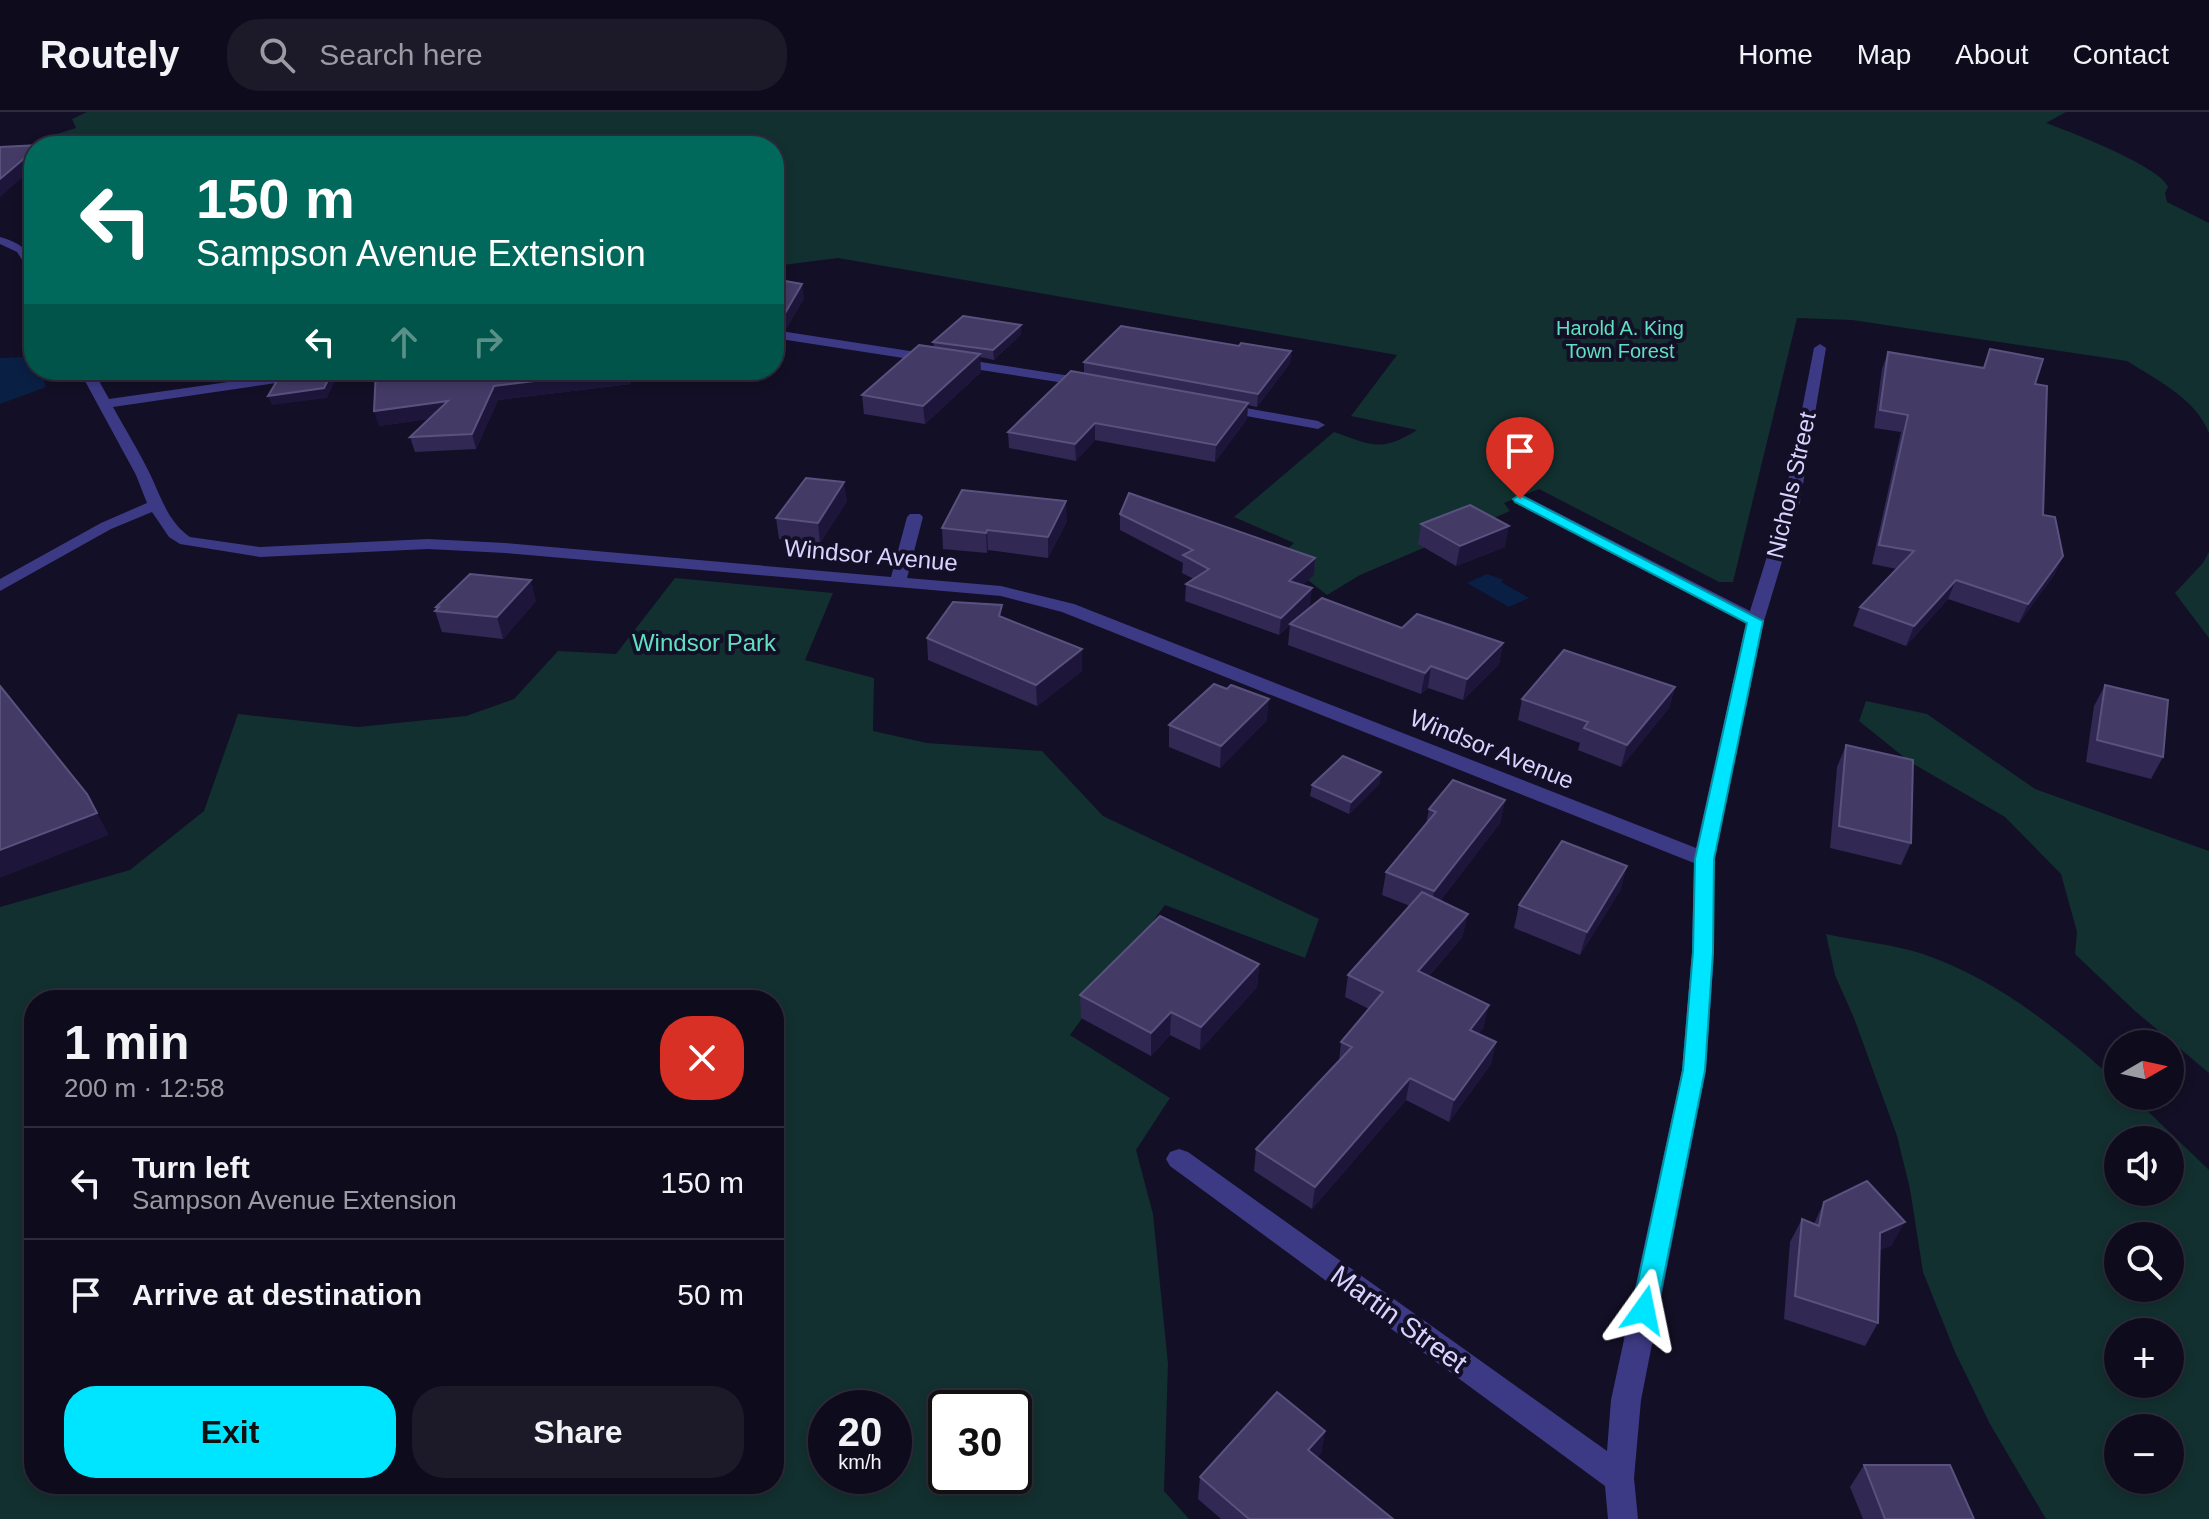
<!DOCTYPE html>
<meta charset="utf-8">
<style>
body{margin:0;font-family:Helvetica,sans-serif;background:#1c1929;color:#f1f3f6;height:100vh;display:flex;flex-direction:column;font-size:30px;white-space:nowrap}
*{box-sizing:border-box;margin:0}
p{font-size:26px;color:#9b9ba3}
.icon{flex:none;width:44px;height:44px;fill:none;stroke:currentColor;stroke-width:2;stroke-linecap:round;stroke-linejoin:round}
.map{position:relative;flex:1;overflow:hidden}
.panel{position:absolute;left:24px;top:878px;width:760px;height:504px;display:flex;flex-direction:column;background:#0e0b1c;border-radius:32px;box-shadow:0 4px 12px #0003,0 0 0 2px #2e2b3b}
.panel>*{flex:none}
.guide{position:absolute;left:24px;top:24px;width:760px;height:244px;border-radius:32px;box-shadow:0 4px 12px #0003,0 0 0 2px #2e2b3b;background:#00695c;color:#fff;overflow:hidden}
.needle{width:52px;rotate:81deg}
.tools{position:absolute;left:2104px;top:918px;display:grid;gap:16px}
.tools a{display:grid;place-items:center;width:80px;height:80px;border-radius:50%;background:#0e0b1c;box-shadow:0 4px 12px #0003,0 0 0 2px #2e2b3b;font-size:40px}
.speed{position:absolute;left:808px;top:1278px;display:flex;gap:16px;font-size:40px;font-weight:700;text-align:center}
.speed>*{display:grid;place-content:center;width:104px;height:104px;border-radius:50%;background:#0e0b1c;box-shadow:0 4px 12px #0003,0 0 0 2px #2e2b3b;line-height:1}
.speed small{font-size:20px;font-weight:400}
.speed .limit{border:4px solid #111;border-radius:12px;background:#fff;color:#111}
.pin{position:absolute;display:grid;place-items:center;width:68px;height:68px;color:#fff;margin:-82px -34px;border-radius:50% 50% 50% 0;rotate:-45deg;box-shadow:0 0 8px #0007}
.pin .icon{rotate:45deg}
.me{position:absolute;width:88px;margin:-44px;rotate:12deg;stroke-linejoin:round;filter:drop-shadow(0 0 6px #0008)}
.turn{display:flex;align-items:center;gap:28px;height:168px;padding:0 40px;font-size:36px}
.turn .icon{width:104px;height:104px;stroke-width:2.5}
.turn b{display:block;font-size:56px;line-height:68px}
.lanes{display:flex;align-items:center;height:76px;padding:0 40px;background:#0003;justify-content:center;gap:40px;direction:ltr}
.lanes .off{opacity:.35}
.round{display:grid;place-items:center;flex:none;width:84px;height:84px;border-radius:32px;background:#1c1929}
.headline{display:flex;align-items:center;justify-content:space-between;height:136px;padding:0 40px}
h1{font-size:48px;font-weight:800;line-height:60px}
.action{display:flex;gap:16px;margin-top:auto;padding:16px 40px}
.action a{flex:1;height:92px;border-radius:32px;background:#00e5ff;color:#111;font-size:32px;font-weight:800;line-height:92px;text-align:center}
.action a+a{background:#1c1929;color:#f1f3f6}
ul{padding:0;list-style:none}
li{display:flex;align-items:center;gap:24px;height:112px;padding:0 40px;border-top:2px solid #2e2b3b}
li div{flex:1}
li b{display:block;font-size:30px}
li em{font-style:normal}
header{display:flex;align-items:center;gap:48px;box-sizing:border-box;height:112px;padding:0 40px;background:#0e0b1c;border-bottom:2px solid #2e2b3b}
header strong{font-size:38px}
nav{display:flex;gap:44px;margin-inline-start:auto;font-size:28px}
.search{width:560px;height:72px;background:#1c1929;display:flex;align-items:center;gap:20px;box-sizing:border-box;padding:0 28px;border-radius:32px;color:#9b9ba3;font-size:30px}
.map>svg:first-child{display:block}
.green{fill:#12302f;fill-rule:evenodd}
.water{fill:#0a1f44}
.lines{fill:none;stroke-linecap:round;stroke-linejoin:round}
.street{fill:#3d3a85;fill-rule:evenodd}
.wall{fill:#312854}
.shaded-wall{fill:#1d163a}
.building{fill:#433a66;stroke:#5a527e;stroke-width:2}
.route{fill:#00e5ff;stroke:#0095a6;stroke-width:2}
.labels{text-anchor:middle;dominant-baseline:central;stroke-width:8;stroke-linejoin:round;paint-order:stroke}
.far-park-label{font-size:20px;fill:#5fe0c0;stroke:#130f26}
.street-label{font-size:24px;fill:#d9d4ff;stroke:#130f26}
.park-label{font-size:24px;fill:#5fe0c0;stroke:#130f26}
.near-street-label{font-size:28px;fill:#d9d4ff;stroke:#130f26}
</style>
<header>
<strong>Routely</strong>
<div class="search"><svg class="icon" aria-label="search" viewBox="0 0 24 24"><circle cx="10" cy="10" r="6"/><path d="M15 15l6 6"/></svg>Search here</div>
<nav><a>Home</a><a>Map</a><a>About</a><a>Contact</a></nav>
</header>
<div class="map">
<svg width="2209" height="1407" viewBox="0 0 2209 1407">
<rect width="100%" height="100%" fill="#130f26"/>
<g class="green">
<path d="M 87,0 L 2066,0 L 2046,11 C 2069,19 2161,55 2168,75 L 2165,81 L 2167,90 L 2209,111 L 2209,321 C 2196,287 2157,268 2127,249 L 1852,208 L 1797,206 L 1733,470 L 1719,470 L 1539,377 L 1504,391 L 1510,399 L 1360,463 L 1327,483 L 1279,445 L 1294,431 L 1234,405 L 1334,320 C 1372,333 1380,341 1417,318 L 1351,304 L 1397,243 L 838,146 L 774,154 L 774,34 L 38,34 L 47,25 L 76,16 L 72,7 Z"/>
<path d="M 2209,440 L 2209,526 L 2175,481 L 2203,451 Z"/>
<path d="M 675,466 L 833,481 L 805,548 L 874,566 L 873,619 L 927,631 L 1042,639 L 1103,704 L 1319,807 L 1305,846 L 1165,793 L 1070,923 L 1170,986 L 1136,1038 L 1153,1102 L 1168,1252 L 1164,1379 L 1189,1407 L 0,1407 L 0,795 L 130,758 L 204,699 L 238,602 L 358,615 L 466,604 L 514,587 L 558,539 L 616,542 ZM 34,888 L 774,888 L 774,1372 L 34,1372 ZM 826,1296 L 894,1296 L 894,1364 L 826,1364 ZM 946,1296 L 1014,1296 L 1014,1364 L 946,1364 Z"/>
<path d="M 1866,589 L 1927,602 L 2035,677 L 2209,739 L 2209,961 L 2135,899 L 2075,842 L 2077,820 L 2061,762 L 2005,705 L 1910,650 L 1859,609 Z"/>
<path d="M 1826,822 C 1857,829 1892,832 1923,842 C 1997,867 2061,919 2118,971 L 2118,984 L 2132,984 L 2209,1058 L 2209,1407 L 2046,1407 L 1990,1312 L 1955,1240 L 1923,1160 L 1910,1077 L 1897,1024 L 1854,906 L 1835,863 ZM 2118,1028 L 2170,1028 L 2170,1080 L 2118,1080 ZM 2118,1124 L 2170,1124 L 2170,1176 L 2118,1176 ZM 2118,1220 L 2170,1220 L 2170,1272 L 2118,1272 ZM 2118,1316 L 2170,1316 L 2170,1368 L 2118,1368 Z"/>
</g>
<g class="water">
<path d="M 25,245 L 34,249 L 34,258 L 41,258 L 46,275 L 0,292 L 0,246 Z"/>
<path d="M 1487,462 L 1504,468 L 1501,470 L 1529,486 L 1509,495 L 1467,471 Z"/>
</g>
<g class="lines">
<g class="street">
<path d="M 0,125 C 20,131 34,139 34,161 L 30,160 L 17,140 L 0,132 Z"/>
<path d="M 774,218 L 1090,267 L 1097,271 L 1090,275 L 774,226 Z"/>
<path d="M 1820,232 L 1826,236 L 1800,390 L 1764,509 L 1714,747 L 1714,840 L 1706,958 L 1641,1288 L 1634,1366 L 1638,1407 L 1608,1407 L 1605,1374 L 1170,1054 L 1166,1047 L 1170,1040 L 1179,1037 L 1188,1040 L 1607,1339 L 1611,1288 L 1682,958 L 1692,840 L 1694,751 L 1062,500 L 1001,484 L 505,441 L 428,437 L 260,445 L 180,432 L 169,425 L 152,400 L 111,417 L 0,479 L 0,467 L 101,411 L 147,391 L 136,363 L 79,258 L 93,258 L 109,287 L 311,258 L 345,258 L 338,262 L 113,295 C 125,317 139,339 150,362 C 161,385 168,410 190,425 L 260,435 L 428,427 L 505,431 L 891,465 L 907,405 L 910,402 L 920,402 L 923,405 L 907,466 L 1001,474 L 1074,492 L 1696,736 L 1746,511 L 1512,387 L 1520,382 L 1525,384 L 1750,499 L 1784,390 L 1814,236 Z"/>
<path d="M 1224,292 L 1318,309 L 1325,313 L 1318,317 L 1219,299 L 1217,296 Z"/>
</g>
</g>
<g class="wall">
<path d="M 774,167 L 804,186 L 786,217 L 777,216 L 778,230 L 774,238 Z"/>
<path d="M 1021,222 L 994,248 L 980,245 L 981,260 L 925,312 L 864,302 L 862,283 L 934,235 L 933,230 Z"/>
<path d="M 1239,234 L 1291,239 L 1290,251 L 1257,295 L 1248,293 L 1247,307 L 1215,350 L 1095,328 L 1076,349 L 1009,336 L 1008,320 L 1084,261 L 1084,250 Z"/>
<path d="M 1990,237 L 2035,272 L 2043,403 L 2063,444 L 2054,463 L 2019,511 L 1948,487 L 1906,534 L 1853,514 L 1860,495 L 1897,457 L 1872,452 L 1901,320 L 1874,316 L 1882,257 L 1888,240 L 1983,256 Z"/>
<path d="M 376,258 L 628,258 L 631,272 L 498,288 L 476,337 L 415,340 L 410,325 L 428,307 L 379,314 Z"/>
<path d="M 847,389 L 820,431 L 779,427 L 776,406 Z"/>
<path d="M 1120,402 L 1315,446 L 1314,463 L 1302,473 L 1310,494 L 1299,505 L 1402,516 L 1503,531 L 1499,552 L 1463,588 L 1428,576 L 1421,582 L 1288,533 L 1290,513 L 1279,523 L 1185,489 L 1186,472 L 1194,467 L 1182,461 L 1183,451 L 1120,418 Z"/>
<path d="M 1067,409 L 1048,446 L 988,438 L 987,441 L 943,437 L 942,416 Z"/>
<path d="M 1421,412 L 1505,435 L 1456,454 L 1418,432 Z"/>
<path d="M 536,489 L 503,527 L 442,520 L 435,499 L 437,498 L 436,495 Z"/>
<path d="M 1003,506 L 1082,537 L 1082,559 L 1037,594 L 928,548 L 927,526 Z"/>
<path d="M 2105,573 L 2163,645 L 2151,667 L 2086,650 L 2094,594 Z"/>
<path d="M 1675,575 L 1669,596 L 1621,655 L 1578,638 L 1580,631 L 1518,608 L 1522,587 Z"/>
<path d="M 1267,608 L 1220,656 L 1169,635 L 1169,613 Z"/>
<path d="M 1846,633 L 1911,731 L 1901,753 L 1830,736 L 1837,655 Z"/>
<path d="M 1380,671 L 1349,702 L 1310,684 L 1312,673 Z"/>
<path d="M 1505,688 L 1500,711 L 1440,789 L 1463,824 L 1429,864 L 1484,915 L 1478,922 L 1496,930 L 1491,952 L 1449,1010 L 1406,988 L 1312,1097 L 1254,1059 L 1256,1037 L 1339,950 L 1341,930 L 1369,897 L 1345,885 L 1348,863 L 1410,794 L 1382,783 L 1386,760 L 1426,712 L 1429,697 Z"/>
<path d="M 1621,777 L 1580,843 L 1514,816 L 1519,793 Z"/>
<path d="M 1259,852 L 1257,875 L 1200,938 L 1170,923 L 1151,944 L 1081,906 L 1080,883 Z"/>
<path d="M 1824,1090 L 1892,1133 L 1880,1138 L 1878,1211 L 1865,1234 L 1784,1207 L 1790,1130 L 1802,1107 L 1814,1112 Z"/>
<path d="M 1325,1319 L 1321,1341 L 1317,1345 L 1393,1407 L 1221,1407 L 1198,1387 L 1200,1365 Z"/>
<path d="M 1864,1353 L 1974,1407 L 1863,1407 L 1850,1375 Z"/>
</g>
<g class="shaded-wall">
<path d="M 34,38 L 34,55 L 0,85 L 0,67 Z"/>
<path d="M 802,172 L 804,186 L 786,217 L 784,203 Z"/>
<path d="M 1021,213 L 1021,222 L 994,248 L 993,238 Z"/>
<path d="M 776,216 L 778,230 L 774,238 L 774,220 Z"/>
<path d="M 1291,239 L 1290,251 L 1257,295 L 1258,282 Z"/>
<path d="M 980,242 L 981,260 L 925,312 L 923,294 Z"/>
<path d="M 215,258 L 281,258 L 278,260 L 219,268 Z"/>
<path d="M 333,258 L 335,258 L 337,265 L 327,286 L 272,293 L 268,284 Z"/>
<path d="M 624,258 L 628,258 L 631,272 L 498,288 L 476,337 L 472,322 L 494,274 Z"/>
<path d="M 448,289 L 452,304 L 379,314 L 374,299 Z"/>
<path d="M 1248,291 L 1247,307 L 1215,350 L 1216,333 Z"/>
<path d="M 1095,311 L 1095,328 L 1076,349 L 1075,332 Z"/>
<path d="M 844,370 L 847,389 L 820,431 L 818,411 Z"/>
<path d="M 1066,389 L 1067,409 L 1048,446 L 1048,425 Z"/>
<path d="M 1509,414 L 1505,435 L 1456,454 L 1460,434 Z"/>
<path d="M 987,418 L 988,438 L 987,441 L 986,421 Z"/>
<path d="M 2063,444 L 2054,463 L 2019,511 L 2028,492 Z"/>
<path d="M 1315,446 L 1314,463 L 1287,486 L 1289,469 Z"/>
<path d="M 531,468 L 536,489 L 503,527 L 497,505 Z"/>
<path d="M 1956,468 L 1948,487 L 1906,534 L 1914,514 Z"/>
<path d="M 1312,476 L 1310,494 L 1279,523 L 1281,506 Z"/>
<path d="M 1503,531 L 1499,552 L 1463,588 L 1467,567 Z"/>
<path d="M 1082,537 L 1082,559 L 1037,594 L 1036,573 Z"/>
<path d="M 1431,554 L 1428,576 L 1421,582 L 1425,561 Z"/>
<path d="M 1675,575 L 1669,596 L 1621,655 L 1627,633 Z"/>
<path d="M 1269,587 L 1267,608 L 1220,656 L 1221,634 Z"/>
<path d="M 1381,660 L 1380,671 L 1349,702 L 1351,690 Z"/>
<path d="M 1505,688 L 1500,711 L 1430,802 L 1434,779 Z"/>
<path d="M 97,701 L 109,723 L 0,766 L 0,738 Z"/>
<path d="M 1627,754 L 1621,777 L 1580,843 L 1587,820 Z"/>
<path d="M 1468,802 L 1463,824 L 1414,881 L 1418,859 Z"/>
<path d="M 1259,852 L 1257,875 L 1200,938 L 1201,915 Z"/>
<path d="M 1489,893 L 1484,915 L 1465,939 L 1470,918 Z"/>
<path d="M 1171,900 L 1170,923 L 1151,944 L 1151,921 Z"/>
<path d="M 1496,930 L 1491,952 L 1449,1010 L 1454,988 Z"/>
<path d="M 1410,966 L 1406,988 L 1312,1097 L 1315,1075 Z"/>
<path d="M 1905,1110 L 1892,1133 L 1868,1144 L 1880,1121 Z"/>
<path d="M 1325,1319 L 1321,1341 L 1305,1360 L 1308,1338 Z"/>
</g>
<g class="building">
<path d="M 40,33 L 34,34 L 34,38 L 0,67 L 0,35 Z"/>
<path d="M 774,167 L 802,172 L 784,203 L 774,202 Z"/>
<path d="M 963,204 L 1021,213 L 993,238 L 933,230 Z"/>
<path d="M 1121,214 L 1239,234 L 1241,231 L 1291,239 L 1258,282 L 1084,250 Z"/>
<path d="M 919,233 L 980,242 L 923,294 L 862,283 Z"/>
<path d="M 1990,237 L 2043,247 L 2035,272 L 2047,274 L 2043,403 L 2055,405 L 2063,444 L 2028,492 L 1956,468 L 1914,514 L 1860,495 L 1914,439 L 1879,433 L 1908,303 L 1880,298 L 1888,240 L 1984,256 Z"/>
<path d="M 319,258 L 333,258 L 324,276 L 268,284 L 280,264 Z"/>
<path d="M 376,258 L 624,258 L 494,274 L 472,322 L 410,325 L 448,289 L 374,299 Z"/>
<path d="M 1071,259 L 1248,291 L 1216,333 L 1095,311 L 1075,332 L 1008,320 Z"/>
<path d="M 806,366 L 844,370 L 818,411 L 776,406 Z"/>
<path d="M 962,378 L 1066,389 L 1048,425 L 987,418 L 986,421 L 942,416 Z"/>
<path d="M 1129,381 L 1315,446 L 1289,469 L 1312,476 L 1281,506 L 1186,472 L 1209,457 L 1183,443 L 1193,438 L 1120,402 Z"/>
<path d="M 1470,393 L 1509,414 L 1460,434 L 1421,412 Z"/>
<path d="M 470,462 L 531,468 L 497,505 L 435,499 L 439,495 L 436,495 Z"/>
<path d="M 1322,486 L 1402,516 L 1417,502 L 1503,531 L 1467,567 L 1431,554 L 1425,561 L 1290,512 Z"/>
<path d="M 953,490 L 1002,493 L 999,504 L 1082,537 L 1036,573 L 927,526 Z"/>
<path d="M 1564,538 L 1675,575 L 1627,633 L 1584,616 L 1588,610 L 1522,587 Z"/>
<path d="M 1214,572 L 1227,577 L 1231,573 L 1269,587 L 1221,634 L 1169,613 Z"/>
<path d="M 2105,573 L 2168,588 L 2163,645 L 2097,628 Z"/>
<path d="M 0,574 L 87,682 L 97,701 L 0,738 Z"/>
<path d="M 1846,633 L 1913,648 L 1911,731 L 1839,714 Z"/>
<path d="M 1343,644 L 1381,660 L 1351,690 L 1312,673 Z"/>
<path d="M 1453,668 L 1505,688 L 1434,779 L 1386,760 L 1436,700 L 1429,697 Z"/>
<path d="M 1562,729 L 1627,754 L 1587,820 L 1519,793 Z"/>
<path d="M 1422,780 L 1468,802 L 1418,859 L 1489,893 L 1470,918 L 1496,930 L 1454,988 L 1410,966 L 1315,1075 L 1256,1037 L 1352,935 L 1341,930 L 1383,880 L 1348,863 Z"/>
<path d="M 1160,804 L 1259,852 L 1201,915 L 1171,900 L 1151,921 L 1080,883 Z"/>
<path d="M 1867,1069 L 1905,1110 L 1880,1121 L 1878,1211 L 1795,1184 L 1802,1107 L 1819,1114 L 1824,1090 Z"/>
<path d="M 1277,1280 L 1325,1319 L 1308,1338 L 1393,1407 L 1249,1407 L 1200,1365 Z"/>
<path d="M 1864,1353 L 1950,1353 L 1974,1407 L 1885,1407 Z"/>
</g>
<path class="route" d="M 1520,383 L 1763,509 L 1714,747 L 1713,840 L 1705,958 L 1657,1198 L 1653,1206 L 1644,1209 L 1636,1206 L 1632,1198 L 1683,958 L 1693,840 L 1695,747 L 1747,511 L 1515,390 L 1513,387 Z"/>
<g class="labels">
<g class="far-park-label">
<text x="1620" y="216">Harold A. King<tspan x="1620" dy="23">Town Forest</tspan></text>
</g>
<g class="street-label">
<text transform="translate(1791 373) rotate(-77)">Nichols Street</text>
<text transform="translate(871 443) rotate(5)">Windsor Avenue</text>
<text transform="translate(1492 637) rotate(22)">Windsor Avenue</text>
</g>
<g class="park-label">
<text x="704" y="530">Windsor Park</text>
</g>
<g class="near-street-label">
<text transform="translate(1399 1207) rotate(36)">Martin Street</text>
</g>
</g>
</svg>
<div class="tools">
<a><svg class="needle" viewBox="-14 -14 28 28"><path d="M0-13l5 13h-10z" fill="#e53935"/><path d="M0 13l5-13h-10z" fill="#9b9ba3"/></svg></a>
<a><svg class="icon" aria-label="sound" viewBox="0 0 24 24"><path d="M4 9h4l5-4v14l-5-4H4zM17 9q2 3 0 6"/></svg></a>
<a><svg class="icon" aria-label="search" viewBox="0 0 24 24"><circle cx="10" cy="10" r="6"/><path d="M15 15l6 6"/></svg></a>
<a>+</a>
<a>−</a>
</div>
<div class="speed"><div>20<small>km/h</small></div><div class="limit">30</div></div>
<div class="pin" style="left:1520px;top:387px;background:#d93025"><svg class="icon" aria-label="arrive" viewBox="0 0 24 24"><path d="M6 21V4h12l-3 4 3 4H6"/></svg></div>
<svg class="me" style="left:1644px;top:1198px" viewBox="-20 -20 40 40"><path d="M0-17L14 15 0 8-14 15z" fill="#00e5ff" stroke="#fff" stroke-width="4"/></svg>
<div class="guide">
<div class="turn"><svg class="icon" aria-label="left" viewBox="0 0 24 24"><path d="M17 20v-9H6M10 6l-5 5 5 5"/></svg><div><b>150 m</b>Sampson Avenue Extension</div></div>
<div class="lanes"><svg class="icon" aria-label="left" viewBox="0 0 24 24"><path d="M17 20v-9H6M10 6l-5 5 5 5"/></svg><svg class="icon off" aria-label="ahead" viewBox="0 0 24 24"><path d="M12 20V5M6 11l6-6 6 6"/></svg><svg class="icon off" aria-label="right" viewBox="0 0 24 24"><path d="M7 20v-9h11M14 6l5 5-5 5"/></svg></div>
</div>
<section class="panel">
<div class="headline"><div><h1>1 min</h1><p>200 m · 12:58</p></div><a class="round" style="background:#d93025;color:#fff"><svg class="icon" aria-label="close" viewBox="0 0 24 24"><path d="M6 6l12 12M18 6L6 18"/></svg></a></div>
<ul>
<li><svg class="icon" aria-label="left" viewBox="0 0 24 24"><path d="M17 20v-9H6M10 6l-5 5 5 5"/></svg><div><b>Turn left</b><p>Sampson Avenue Extension</p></div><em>150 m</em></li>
<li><svg class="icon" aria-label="arrive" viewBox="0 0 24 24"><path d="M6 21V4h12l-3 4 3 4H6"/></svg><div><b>Arrive at destination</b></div><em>50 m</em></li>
</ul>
<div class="action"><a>Exit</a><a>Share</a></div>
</section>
</div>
